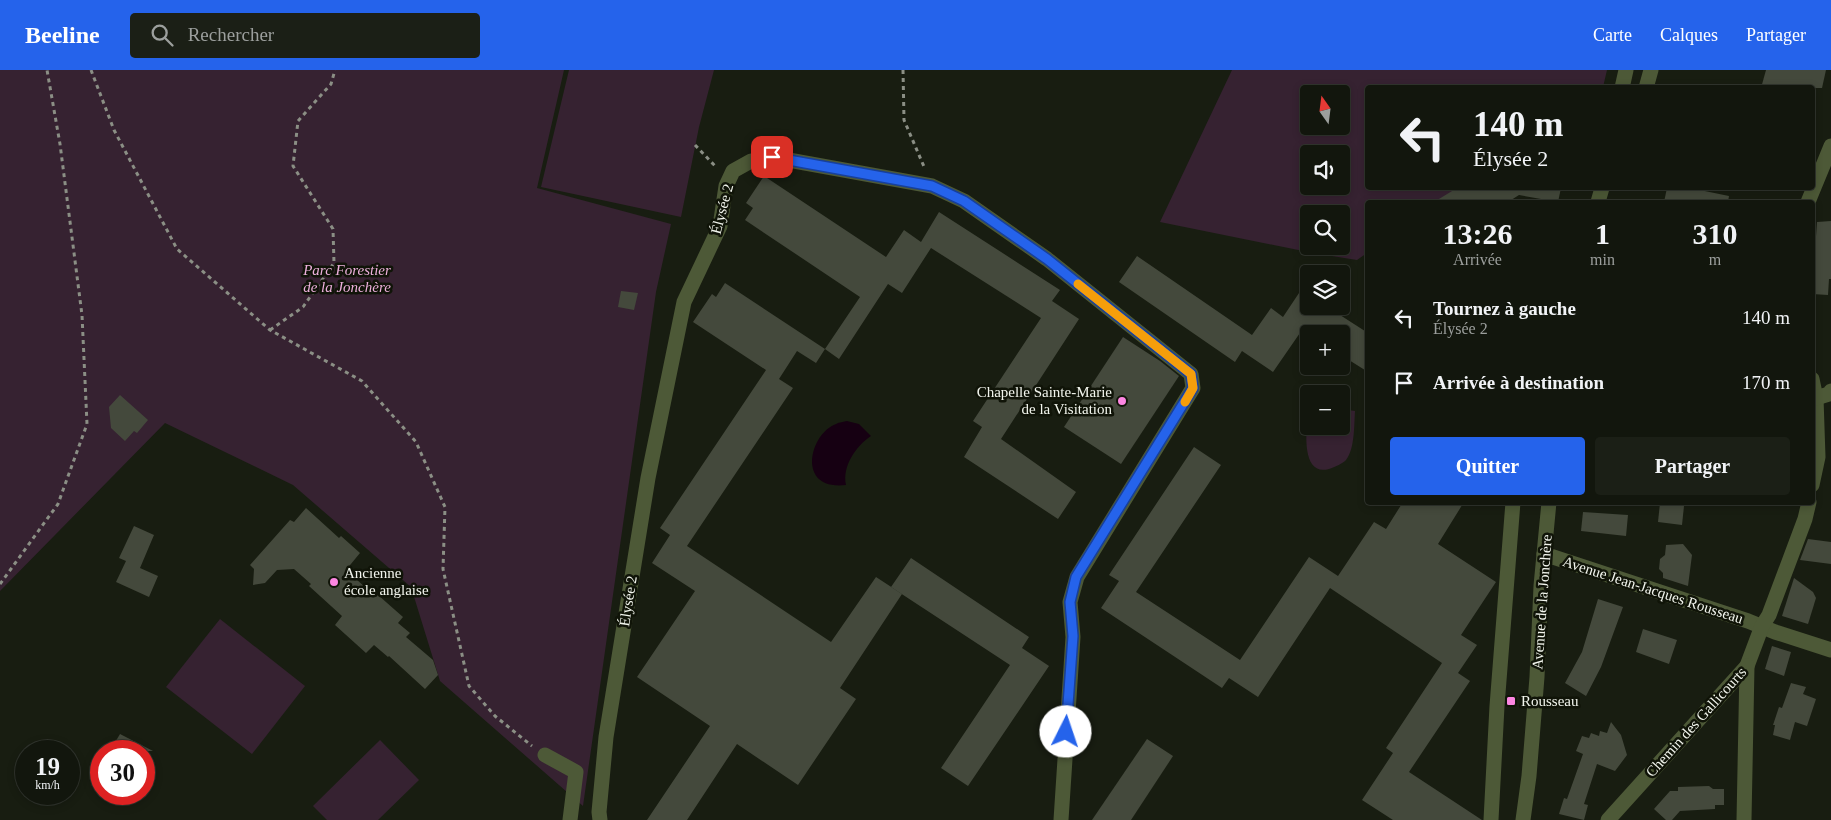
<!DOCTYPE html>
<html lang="fr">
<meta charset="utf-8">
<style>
body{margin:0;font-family:Georgia,serif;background:#1b1f16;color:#f1f3f6;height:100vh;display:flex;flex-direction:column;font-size:19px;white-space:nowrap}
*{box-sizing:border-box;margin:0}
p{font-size:16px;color:#9c9f9d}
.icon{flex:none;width:28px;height:28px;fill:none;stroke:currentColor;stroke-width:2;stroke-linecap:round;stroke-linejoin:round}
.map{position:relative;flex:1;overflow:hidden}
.drawer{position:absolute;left:1365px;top:130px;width:450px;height:305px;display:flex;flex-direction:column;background:#12160d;border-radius:5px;box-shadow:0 2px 8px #0003,0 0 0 1px #31352e}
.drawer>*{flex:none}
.top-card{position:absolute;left:1365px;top:15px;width:450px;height:105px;border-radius:5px;box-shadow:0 2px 8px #0003,0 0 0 1px #31352e;background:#12160d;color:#f1f3f6;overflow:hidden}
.needle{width:32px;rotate:346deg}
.fabs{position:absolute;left:1300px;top:15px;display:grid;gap:10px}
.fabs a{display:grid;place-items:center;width:50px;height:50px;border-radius:5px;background:#12160d;box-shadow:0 2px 8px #0003,0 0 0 1px #31352e;font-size:25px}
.speed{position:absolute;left:15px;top:670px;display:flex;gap:10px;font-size:25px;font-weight:700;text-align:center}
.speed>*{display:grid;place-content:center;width:65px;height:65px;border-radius:50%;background:#12160d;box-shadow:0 2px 8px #0003,0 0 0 1px #31352e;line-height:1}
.speed small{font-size:12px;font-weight:400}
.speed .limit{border:8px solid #d22;background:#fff;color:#111}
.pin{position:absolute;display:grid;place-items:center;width:42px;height:42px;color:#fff;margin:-21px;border-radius:10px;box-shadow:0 2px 8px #0006}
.me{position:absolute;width:55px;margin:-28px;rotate:4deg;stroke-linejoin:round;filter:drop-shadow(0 0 4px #0008)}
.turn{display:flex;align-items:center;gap:18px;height:105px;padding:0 25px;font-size:22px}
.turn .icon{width:65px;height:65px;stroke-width:2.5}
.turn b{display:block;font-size:35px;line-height:42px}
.eta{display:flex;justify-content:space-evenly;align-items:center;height:85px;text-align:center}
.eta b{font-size:30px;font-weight:800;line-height:35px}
.primary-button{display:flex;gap:10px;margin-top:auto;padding:10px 25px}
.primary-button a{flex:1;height:58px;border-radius:5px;background:#2563eb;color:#fff;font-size:20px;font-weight:800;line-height:58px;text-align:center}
.primary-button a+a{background:#1b1f16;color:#f1f3f6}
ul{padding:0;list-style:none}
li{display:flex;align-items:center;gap:15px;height:65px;padding:0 25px}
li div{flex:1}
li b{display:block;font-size:19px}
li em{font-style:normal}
header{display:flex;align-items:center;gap:30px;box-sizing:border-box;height:70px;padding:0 25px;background:#2563eb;color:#fff}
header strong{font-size:24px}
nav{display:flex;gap:28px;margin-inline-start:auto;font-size:18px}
.search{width:350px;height:45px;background:#1b1f16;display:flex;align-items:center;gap:12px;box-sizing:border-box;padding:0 18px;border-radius:5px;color:#9c9f9d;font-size:19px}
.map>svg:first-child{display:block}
.green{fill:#362231;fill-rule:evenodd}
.water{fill:#160012}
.building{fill:#44493c}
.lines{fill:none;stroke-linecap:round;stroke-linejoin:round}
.path{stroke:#8b8f85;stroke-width:3;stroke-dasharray:4 4;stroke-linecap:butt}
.minor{stroke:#4d5937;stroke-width:15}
.route-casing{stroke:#184099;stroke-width:12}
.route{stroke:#2563eb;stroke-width:9}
.slow{stroke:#f59e0b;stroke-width:9}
.poi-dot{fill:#fd86e2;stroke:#101408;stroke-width:2}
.labels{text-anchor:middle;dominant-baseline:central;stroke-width:5;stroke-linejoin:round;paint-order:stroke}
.street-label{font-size:15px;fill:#f2f5ed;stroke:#101408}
.park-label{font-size:15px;font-style:italic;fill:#edb0dc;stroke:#101408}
.poi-label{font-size:15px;fill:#f2f5ed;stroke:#101408;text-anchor:start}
</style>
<header>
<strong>Beeline</strong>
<div class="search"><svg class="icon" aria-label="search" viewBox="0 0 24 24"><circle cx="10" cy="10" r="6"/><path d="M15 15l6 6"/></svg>Rechercher</div>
<nav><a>Carte</a><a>Calques</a><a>Partager</a></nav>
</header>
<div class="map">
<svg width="1831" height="750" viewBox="0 0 1831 750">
<rect width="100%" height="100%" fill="#181d11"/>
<g class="green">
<path d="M 0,0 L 564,0 L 537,118 L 671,154 L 656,222 L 583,736 L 440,611 L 411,517 L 293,415 L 165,353 L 0,521 Z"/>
<path d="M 569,0 L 714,0 L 699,57 L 681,147 L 541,117 Z"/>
<path d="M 1232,0 L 1607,0 L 1603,17 L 1368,18 L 1368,118 L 1467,118 L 1444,132 L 1368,132 L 1367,183 L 1357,190 L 1313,183 L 1160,152 ZM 1309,24 L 1341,24 L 1341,56 L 1309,56 ZM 1309,84 L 1341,84 L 1341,116 L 1309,116 ZM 1309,144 L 1341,144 L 1341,176 L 1309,176 Z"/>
<path d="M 1341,339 L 1355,341 C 1354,354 1355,379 1346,390 C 1342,394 1335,397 1329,399 C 1303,406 1306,367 1307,352 L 1309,349 L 1309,356 L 1341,356 Z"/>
<path d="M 220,549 L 305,616 L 252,684 L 166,617 Z"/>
<path d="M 380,670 L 419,710 L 378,750 L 327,750 L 313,736 Z"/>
</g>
<path class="water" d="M 847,351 L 859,354 L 871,366 C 856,376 842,396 846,415 C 796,421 809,364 836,354 C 839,352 844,352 847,351 Z"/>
<g class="building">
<path d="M 1766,0 L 1826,0 L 1822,18 L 1761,18 Z"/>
<path d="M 764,106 L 886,187 L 904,160 L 921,172 L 939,142 L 1060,220 L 1052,231 L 1079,249 L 1001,369 L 1076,422 L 1058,449 L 964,387 L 982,357 L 973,351 L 1041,248 L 931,178 L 902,223 L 888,214 L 839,289 L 825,279 L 860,227 L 745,150 L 753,138 L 746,133 Z"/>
<path d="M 1457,118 L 1561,118 L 1558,132 L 1519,125 L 1508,132 L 1434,132 Z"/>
<path d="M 1667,118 L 1690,118 L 1729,126 L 1728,132 L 1664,132 Z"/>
<path d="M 1831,151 L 1831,209 L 1829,209 L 1828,225 L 1812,224 L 1817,152 Z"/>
<path d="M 1137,186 L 1252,265 L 1271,238 L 1283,247 L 1309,208 L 1309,236 L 1326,236 L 1368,263 L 1368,302 L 1341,285 L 1341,264 L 1308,264 L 1302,260 L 1273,302 L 1242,281 L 1235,292 L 1119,212 Z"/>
<path d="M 725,213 L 825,279 L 816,293 L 797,281 L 779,309 L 793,318 L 687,476 L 831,572 L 876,507 L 902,524 L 840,618 L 856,629 L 798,715 L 737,674 L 687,750 L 647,750 L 710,656 L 637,607 L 695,521 L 652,493 L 670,465 L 660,458 L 766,300 L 693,252 L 712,224 L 716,227 Z"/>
<path d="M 621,221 L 638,223 L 634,240 L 618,237 Z"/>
<path d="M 1123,267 L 1160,291 L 1179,306 L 1121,394 L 1064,357 Z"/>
<path d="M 120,325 L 148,350 L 137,363 L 134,361 L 125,371 L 111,358 L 109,337 Z"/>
<path d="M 1194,377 L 1221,395 L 1136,522 L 1240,590 L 1309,487 L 1338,506 L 1374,452 L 1386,459 L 1403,432 L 1464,432 L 1438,474 L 1496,512 L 1461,565 L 1477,575 L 1458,603 L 1470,611 L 1409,702 L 1482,750 L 1393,750 L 1362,730 L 1393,683 L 1386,678 L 1442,593 L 1330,518 L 1258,627 L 1229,608 L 1222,618 L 1101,538 L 1119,511 L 1109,505 Z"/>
<path d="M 1660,433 L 1684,436 L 1682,455 L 1658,452 Z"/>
<path d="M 306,438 L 339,468 L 341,466 L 360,483 L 346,500 L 376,527 L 378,525 L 403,547 L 398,553 L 410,563 L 406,567 L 433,590 L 438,605 L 425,619 L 389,586 L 388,587 L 374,575 L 366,583 L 335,555 L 342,546 L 309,516 L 311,514 L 294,499 L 277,500 L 265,513 L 253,515 L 254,499 L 250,495 L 290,450 L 294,452 Z"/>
<path d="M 1583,442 L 1628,445 L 1626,466 L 1581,461 Z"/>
<path d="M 134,456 L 154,465 L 140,498 L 158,506 L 149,527 L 116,512 L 126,491 L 119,488 Z"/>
<path d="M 1808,469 L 1831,472 L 1831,494 L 1800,490 Z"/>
<path d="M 1683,474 L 1692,485 L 1688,516 L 1663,508 L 1663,503 L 1659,499 L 1660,489 L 1665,485 L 1666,475 Z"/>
<path d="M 911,488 L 1029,567 L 1022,578 L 1049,596 L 968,716 L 941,698 L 1010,595 L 891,517 Z"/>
<path d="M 1794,508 L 1813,522 L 1816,528 L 1808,554 L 1782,546 Z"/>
<path d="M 1598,529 L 1623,537 L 1601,597 L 1586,626 L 1565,613 L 1582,582 Z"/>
<path d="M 1643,559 L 1677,570 L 1669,594 L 1636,582 Z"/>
<path d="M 1772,576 L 1791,582 L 1784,606 L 1765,599 Z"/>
<path d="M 1791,613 L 1806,617 L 1803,624 L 1816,629 L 1807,656 L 1795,652 L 1790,670 L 1773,665 L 1775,655 L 1773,655 L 1779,637 L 1782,638 Z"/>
<path d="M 1611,652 L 1621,665 L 1627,685 L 1615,701 L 1597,694 L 1584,734 L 1588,735 L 1584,750 L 1559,744 L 1564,728 L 1567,729 L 1583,684 L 1576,681 L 1582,666 L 1589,668 L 1591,663 L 1599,666 L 1600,661 L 1607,663 Z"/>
<path d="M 120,664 L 153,681 L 110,681 Z"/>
<path d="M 1147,669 L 1173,686 L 1131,750 L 1092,750 Z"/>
<path d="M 1709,716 L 1713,719 L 1724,719 L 1724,735 L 1715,735 L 1715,739 L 1680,741 L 1672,750 L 1666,750 L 1654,739 L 1670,721 L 1678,721 L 1678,717 Z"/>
</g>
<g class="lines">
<g class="path">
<path d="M 91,0 L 114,60 L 177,179 L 270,260 L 362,311 L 416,372 L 445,437 L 443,499 L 469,616 L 495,646 L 532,676"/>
<path d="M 903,0 L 904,50 L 925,99"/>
<path d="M 695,75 L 717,98"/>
<path d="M 270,260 L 303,237 L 334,193 L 333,159 L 293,96 L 298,51 L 331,14 L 335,0"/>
<path d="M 0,514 L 58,434 L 87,354 L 82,245 L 60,74 L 47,0"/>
</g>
<g class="minor">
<path d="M 1622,18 L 1626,0"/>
<path d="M 1646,18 L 1651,0"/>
<path d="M 1598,132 L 1602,118"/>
<path d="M 1808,132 L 1831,76"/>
<path d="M 1812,309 L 1816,328 L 1818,387 L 1812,415"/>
<path d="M 1816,328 L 1829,324 L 1831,321"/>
<path d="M 1544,484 L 1748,551 L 1775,562 L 1831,580"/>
<path d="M 545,685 L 576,702 L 570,750"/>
<path d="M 600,750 L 599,742 L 606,667 L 648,408 L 684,232 L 720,156 L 726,116 L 733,101 L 751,91 L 772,87 L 932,116 L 964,131 L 1047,189 L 1191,304 L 1193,318 L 1077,507 L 1070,532 L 1073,567 L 1061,750"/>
<path d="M 1491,750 L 1497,636 L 1513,432"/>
<path d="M 1523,750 L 1529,706 L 1537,607 L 1541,516 L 1549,432"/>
<path d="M 1608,750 L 1747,596 L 1762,556 L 1769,545 L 1805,449 L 1809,432"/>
<path d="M 1744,750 L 1747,596"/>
</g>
</g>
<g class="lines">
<g class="route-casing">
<path id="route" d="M 772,87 L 932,116 L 964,131 L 1047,189 L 1191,304 L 1193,318 L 1076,507 L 1070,532 L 1073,566 L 1066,662"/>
</g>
<use href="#route" class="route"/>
<path class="slow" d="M 1078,214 L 1191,304 L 1193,318 L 1185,332"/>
</g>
<g class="poi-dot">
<circle cx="1122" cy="331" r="5"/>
<circle cx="334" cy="512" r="5"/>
<rect x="1506" y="626" width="10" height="10" rx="2.5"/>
</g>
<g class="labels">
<g class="street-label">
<text transform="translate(722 139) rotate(-75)">Élysée 2</text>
<text transform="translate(1653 520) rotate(18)">Avenue Jean-Jacques Rousseau</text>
<text transform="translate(628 531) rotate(-81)">Élysée 2</text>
<text transform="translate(1542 532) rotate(-86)">Avenue de la Jonchère</text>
<text transform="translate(1696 652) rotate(-48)">Chemin des Gallicourts</text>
</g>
<g class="park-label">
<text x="347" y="200">Parc Forestier<tspan x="347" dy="17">de la Jonchère</tspan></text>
</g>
<g class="poi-label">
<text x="1112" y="322" text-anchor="end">Chapelle Sainte-Marie<tspan x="1112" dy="17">de la Visitation</tspan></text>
<text x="344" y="503">Ancienne<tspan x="344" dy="17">école anglaise</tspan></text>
<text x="1521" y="631">Rousseau</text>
</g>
</g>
</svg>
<div class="fabs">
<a><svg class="needle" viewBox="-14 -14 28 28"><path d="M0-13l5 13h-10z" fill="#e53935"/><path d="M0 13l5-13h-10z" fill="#9c9f9d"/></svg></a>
<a><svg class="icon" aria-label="sound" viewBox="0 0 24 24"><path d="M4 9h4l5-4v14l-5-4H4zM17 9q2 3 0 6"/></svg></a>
<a><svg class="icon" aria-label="search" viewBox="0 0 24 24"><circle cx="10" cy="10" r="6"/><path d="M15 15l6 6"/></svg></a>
<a><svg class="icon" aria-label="layers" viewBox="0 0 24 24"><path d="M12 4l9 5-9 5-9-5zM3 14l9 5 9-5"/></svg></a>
<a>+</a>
<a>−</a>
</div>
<div class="speed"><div>19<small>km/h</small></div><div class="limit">30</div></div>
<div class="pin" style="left:772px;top:87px;background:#d93025"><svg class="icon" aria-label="arrive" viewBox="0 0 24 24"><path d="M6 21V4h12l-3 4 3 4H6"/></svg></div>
<svg class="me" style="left:1066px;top:662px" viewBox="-20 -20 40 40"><circle r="19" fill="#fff"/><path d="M0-13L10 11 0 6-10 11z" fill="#2563eb"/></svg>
<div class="top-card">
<div class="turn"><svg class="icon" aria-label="left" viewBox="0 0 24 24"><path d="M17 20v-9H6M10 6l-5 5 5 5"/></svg><div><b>140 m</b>Élysée 2</div></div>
</div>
<section class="drawer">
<div class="eta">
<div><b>13:26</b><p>Arrivée</p></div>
<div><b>1</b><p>min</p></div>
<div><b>310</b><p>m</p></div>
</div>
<ul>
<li><svg class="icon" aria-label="left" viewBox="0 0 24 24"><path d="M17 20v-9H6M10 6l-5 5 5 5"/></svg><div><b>Tournez à gauche</b><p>Élysée 2</p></div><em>140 m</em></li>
<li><svg class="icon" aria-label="arrive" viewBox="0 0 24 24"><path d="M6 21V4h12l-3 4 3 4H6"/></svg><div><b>Arrivée à destination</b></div><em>170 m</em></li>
</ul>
<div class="primary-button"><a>Quitter</a><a>Partager</a></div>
</section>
</div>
